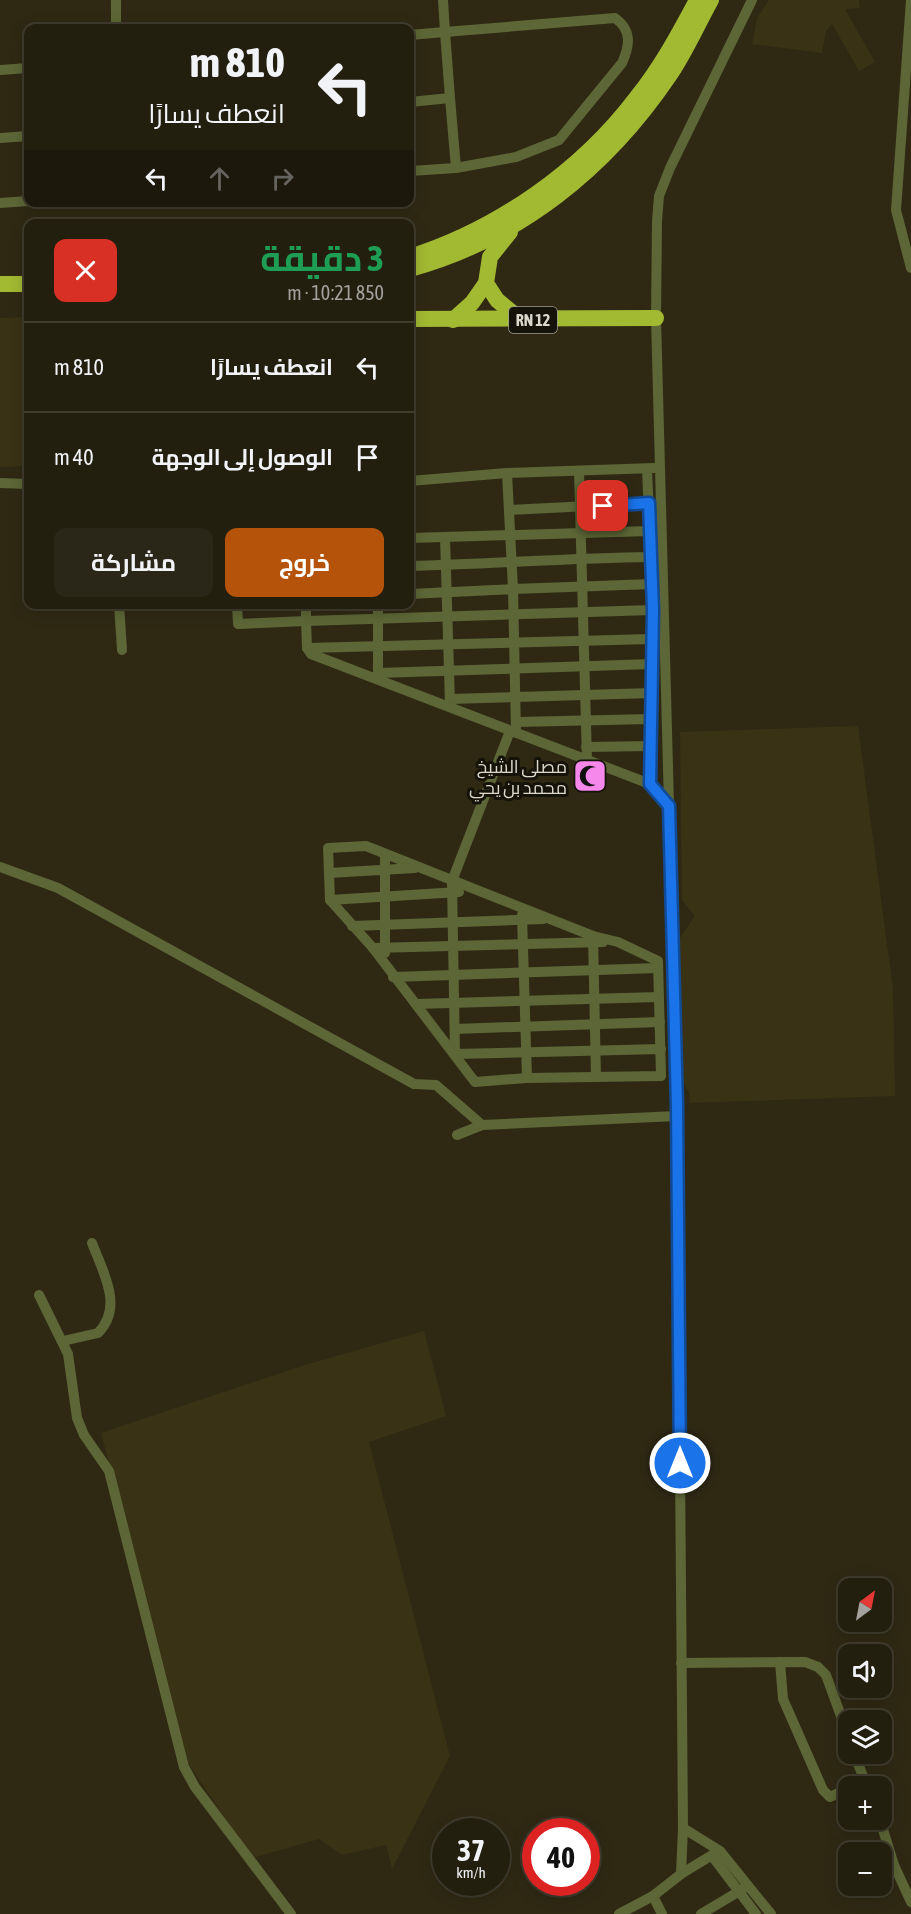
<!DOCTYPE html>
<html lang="ar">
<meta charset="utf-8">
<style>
body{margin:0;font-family:"Asap Condensed",Cairo,sans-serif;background:#2b2718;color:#f1f3f6;direction:rtl;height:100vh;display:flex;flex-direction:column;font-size:22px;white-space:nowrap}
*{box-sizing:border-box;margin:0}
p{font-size:20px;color:#a3a29e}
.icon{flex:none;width:33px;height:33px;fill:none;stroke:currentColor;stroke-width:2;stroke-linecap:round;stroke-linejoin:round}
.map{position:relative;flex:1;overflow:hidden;direction:ltr}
.sheet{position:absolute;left:24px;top:219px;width:390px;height:390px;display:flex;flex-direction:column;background:#231f0f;border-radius:12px;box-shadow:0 3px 15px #0003,0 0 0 2px #403d2f;direction:rtl}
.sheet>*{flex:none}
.guide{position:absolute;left:24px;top:24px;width:390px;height:183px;border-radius:12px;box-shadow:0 3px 15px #0003,0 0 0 2px #403d2f;direction:rtl;background:#231f0f;color:#f1f3f6;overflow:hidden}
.needle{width:39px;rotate:32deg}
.tools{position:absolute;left:838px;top:1578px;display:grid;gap:12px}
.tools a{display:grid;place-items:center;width:54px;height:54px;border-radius:12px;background:#231f0f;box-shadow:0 3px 15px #0003,0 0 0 2px #403d2f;font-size:30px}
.speed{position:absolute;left:432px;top:1818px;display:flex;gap:12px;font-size:30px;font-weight:700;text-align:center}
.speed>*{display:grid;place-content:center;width:78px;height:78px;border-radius:50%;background:#231f0f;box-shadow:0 3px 15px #0003,0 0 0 2px #403d2f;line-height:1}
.speed small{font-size:15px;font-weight:400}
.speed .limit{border:9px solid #d22;background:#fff;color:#111}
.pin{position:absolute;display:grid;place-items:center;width:51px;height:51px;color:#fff;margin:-26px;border-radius:12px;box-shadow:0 3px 9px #0006}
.me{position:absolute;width:66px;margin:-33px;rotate:0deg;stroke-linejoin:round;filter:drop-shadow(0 0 4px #0008)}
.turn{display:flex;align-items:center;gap:21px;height:126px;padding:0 30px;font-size:27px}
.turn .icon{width:78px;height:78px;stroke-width:2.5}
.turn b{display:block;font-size:42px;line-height:51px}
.lanes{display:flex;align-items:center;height:57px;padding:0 30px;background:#0003;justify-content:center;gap:30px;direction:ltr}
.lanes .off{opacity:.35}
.round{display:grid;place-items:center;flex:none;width:63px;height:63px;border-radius:12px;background:#2b2718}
.overview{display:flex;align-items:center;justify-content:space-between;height:102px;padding:0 30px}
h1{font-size:36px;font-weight:700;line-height:45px;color:#1e9e55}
.action{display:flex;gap:12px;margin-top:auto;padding:12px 30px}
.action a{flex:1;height:69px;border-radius:12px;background:#b45309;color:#fff;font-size:24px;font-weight:700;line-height:69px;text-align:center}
.action a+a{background:#2b2718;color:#f1f3f6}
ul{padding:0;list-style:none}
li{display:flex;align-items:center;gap:18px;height:90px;padding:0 30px;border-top:2px solid #403d2f}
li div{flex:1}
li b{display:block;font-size:22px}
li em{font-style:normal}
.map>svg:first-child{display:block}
.built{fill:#3a3215}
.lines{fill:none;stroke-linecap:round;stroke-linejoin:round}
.minor{stroke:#5c6636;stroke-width:10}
.highway{stroke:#a2b932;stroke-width:16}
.route-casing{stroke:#114b97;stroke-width:15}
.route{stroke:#1a73e8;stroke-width:10}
.labels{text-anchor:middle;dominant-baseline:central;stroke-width:6;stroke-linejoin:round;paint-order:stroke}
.shield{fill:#151209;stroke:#a09d92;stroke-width:1.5}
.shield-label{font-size:16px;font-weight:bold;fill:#dcd9cc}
.poi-label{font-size:18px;fill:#dcd9cc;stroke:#151209;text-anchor:end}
</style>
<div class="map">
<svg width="911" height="1914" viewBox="0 0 911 1914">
<rect width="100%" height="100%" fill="#2f2914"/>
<g class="built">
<path d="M 769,0 L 859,0 L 860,8 L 845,9 L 875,62 L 859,71 L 832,24 L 826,31 L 822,53 L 752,44 L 757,18 Z"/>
<path d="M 28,317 L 28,466 L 0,467 L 0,318 Z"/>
<path d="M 858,726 L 893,989 L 895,1096 L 690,1103 L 689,1093 L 681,1079 L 680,938 L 695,916 L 682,900 L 680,732 Z"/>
<path d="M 424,1331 L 446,1416 L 369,1442 L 450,1756 L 392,1869 L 386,1845 L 342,1855 L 319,1839 L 252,1858 L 188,1763 L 101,1433 L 305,1365 Z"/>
</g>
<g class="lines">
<g class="minor">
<path d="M 116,0 L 116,28"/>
<path d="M 443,0 L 445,32 L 615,18 C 632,30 630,45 622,63 L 559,140 L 516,157 L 456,168"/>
<path d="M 911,0 L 896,210 L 911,268"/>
<path d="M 410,35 L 445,32 L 450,98 L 410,102"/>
<path d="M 0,70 L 28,68"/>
<path d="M 0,138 L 28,136"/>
<path d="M 410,171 L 456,168 L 450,98"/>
<path d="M 0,203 L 28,201"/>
<path d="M 647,469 L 653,610 L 650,784"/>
<path d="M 579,471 L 587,760"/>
<path d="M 507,473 L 513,589 L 652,584"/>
<path d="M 410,481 L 507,473 L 654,468"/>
<path d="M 0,483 L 28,484"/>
<path d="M 509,510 L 649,503"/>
<path d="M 445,537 L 450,705"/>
<path d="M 410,538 L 650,531"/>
<path d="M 410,566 C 490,564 570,558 650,557"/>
<path d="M 410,594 L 513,589 L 516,733"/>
<path d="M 119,604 L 122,650"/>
<path d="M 237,604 L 238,624 L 306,621 L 307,648 L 311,654 L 650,784 L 669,805"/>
<path d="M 306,604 L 306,621 L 653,610"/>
<path d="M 378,604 L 378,679"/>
<path d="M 307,648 L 652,639"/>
<path d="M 378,673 L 652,664"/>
<path d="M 450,699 L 652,693"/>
<path d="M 516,722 L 651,719"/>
<path d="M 510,731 L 452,881 L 455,1054 L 661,1049"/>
<path d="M 586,747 L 651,746"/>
<path d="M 366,846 L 593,936 L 618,942 L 658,961 L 661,1076 L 527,1078 L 475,1082 L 373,948 L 330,900 L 328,848 Z"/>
<path d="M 0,867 L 58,888 L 414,1084 L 436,1085 L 482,1125"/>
<path d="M 329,873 L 415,868"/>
<path d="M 330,900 L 459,892"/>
<path d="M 522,915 L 527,1078"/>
<path d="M 352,926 L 543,919"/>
<path d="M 593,936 L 596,1077"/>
<path d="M 373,948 L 603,942"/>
<path d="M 385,953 L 385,854"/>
<path d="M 393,977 L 658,968"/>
<path d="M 416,1004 L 659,997"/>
<path d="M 455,1029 L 660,1022"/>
<path d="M 457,1135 L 482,1125 L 677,1116"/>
<path d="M 39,1295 L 68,1354 L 77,1418 L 84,1435 L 109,1471 L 184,1767 L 195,1787 L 291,1914"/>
<path d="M 63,1341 L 98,1333 C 124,1307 103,1272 92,1243"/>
<path d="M 780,1662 L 783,1699 L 823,1790 L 830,1797 L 849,1788"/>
<path d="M 681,1663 L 805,1662 L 818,1667 L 826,1675 L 849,1738"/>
<path d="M 854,1754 L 867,1786"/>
<path d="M 880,1820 L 894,1865 L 911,1902"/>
<path d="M 683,1828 L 720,1851 L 771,1914"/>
<path d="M 712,1856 L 756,1914"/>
<path d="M 681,1874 L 717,1852"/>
<path d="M 653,1896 L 662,1914"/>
<path d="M 619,1914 L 653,1896 L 681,1874 L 683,1828 L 677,1105 L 656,318 L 657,221 L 659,196 L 670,168 L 752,0"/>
<path d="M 701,1914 L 743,1889"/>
</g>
<g class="highway">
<path d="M 510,232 L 490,257 L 486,283 L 497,300 L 521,320"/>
<path d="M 410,257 C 498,229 581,171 637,97 C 661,67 679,34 697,0"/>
<path d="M 410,269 C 519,239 606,169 669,76 C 685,53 697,25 711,0"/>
<path d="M 0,284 L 28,284"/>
<path d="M 410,319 L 656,318"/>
<path d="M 453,320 L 472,303 L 486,283"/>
</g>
</g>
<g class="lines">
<g class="route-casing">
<path id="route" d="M 603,506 L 649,503 L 653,610 L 650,784 L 669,806 L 677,1105 L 680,1463"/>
</g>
<use href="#route" class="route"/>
</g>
<defs>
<g id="mosque-square" transform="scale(1.725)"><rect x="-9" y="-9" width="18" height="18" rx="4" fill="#f788eb" stroke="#151209"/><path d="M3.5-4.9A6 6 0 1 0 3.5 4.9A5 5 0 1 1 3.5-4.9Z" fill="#111"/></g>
</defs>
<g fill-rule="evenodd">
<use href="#mosque-square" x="590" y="776"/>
</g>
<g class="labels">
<rect class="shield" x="509" y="307" width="48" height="26" rx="4.5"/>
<g class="shield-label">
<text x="533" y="320">RN 12</text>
</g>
<g class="poi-label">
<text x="567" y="766">مصلى الشيخ<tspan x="567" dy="21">محمد بن يحي</tspan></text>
</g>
</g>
</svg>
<div class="tools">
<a><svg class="needle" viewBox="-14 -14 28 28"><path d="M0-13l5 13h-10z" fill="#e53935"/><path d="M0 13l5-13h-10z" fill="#a3a29e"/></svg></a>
<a><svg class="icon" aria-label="sound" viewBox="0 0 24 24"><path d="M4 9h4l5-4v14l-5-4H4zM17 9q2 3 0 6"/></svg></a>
<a><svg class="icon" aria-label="layers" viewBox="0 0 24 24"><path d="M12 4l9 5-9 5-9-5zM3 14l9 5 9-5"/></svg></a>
<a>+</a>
<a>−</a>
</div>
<div class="speed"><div>37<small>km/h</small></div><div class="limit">40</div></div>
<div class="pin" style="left:603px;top:506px;background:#d93025"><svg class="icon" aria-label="arrive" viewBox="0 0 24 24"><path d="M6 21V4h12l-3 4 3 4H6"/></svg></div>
<svg class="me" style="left:680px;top:1463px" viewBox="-20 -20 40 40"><circle r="17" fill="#1a73e8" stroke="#fff" stroke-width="3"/><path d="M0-11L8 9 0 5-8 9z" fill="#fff"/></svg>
<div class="guide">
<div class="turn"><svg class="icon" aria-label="left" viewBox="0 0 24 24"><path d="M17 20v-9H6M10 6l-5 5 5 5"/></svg><div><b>810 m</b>انعطف يسارًا</div></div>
<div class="lanes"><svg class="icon" aria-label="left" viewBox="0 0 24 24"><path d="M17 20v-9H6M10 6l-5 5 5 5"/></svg><svg class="icon off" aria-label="ahead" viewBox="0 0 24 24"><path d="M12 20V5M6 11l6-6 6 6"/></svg><svg class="icon off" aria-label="right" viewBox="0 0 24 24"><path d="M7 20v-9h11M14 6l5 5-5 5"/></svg></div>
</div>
<section class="sheet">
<div class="overview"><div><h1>3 دقيقة</h1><p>850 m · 10:21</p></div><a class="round" style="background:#d93025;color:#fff"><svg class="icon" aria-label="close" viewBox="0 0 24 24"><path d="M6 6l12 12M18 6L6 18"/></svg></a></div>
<ul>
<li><svg class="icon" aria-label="left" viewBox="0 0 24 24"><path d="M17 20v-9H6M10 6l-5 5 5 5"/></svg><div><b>انعطف يسارًا</b></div><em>810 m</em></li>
<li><svg class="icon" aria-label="arrive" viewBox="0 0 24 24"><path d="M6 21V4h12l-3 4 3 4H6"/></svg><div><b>الوصول إلى الوجهة</b></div><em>40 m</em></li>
</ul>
<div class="action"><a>خروج</a><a>مشاركة</a></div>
</section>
</div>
